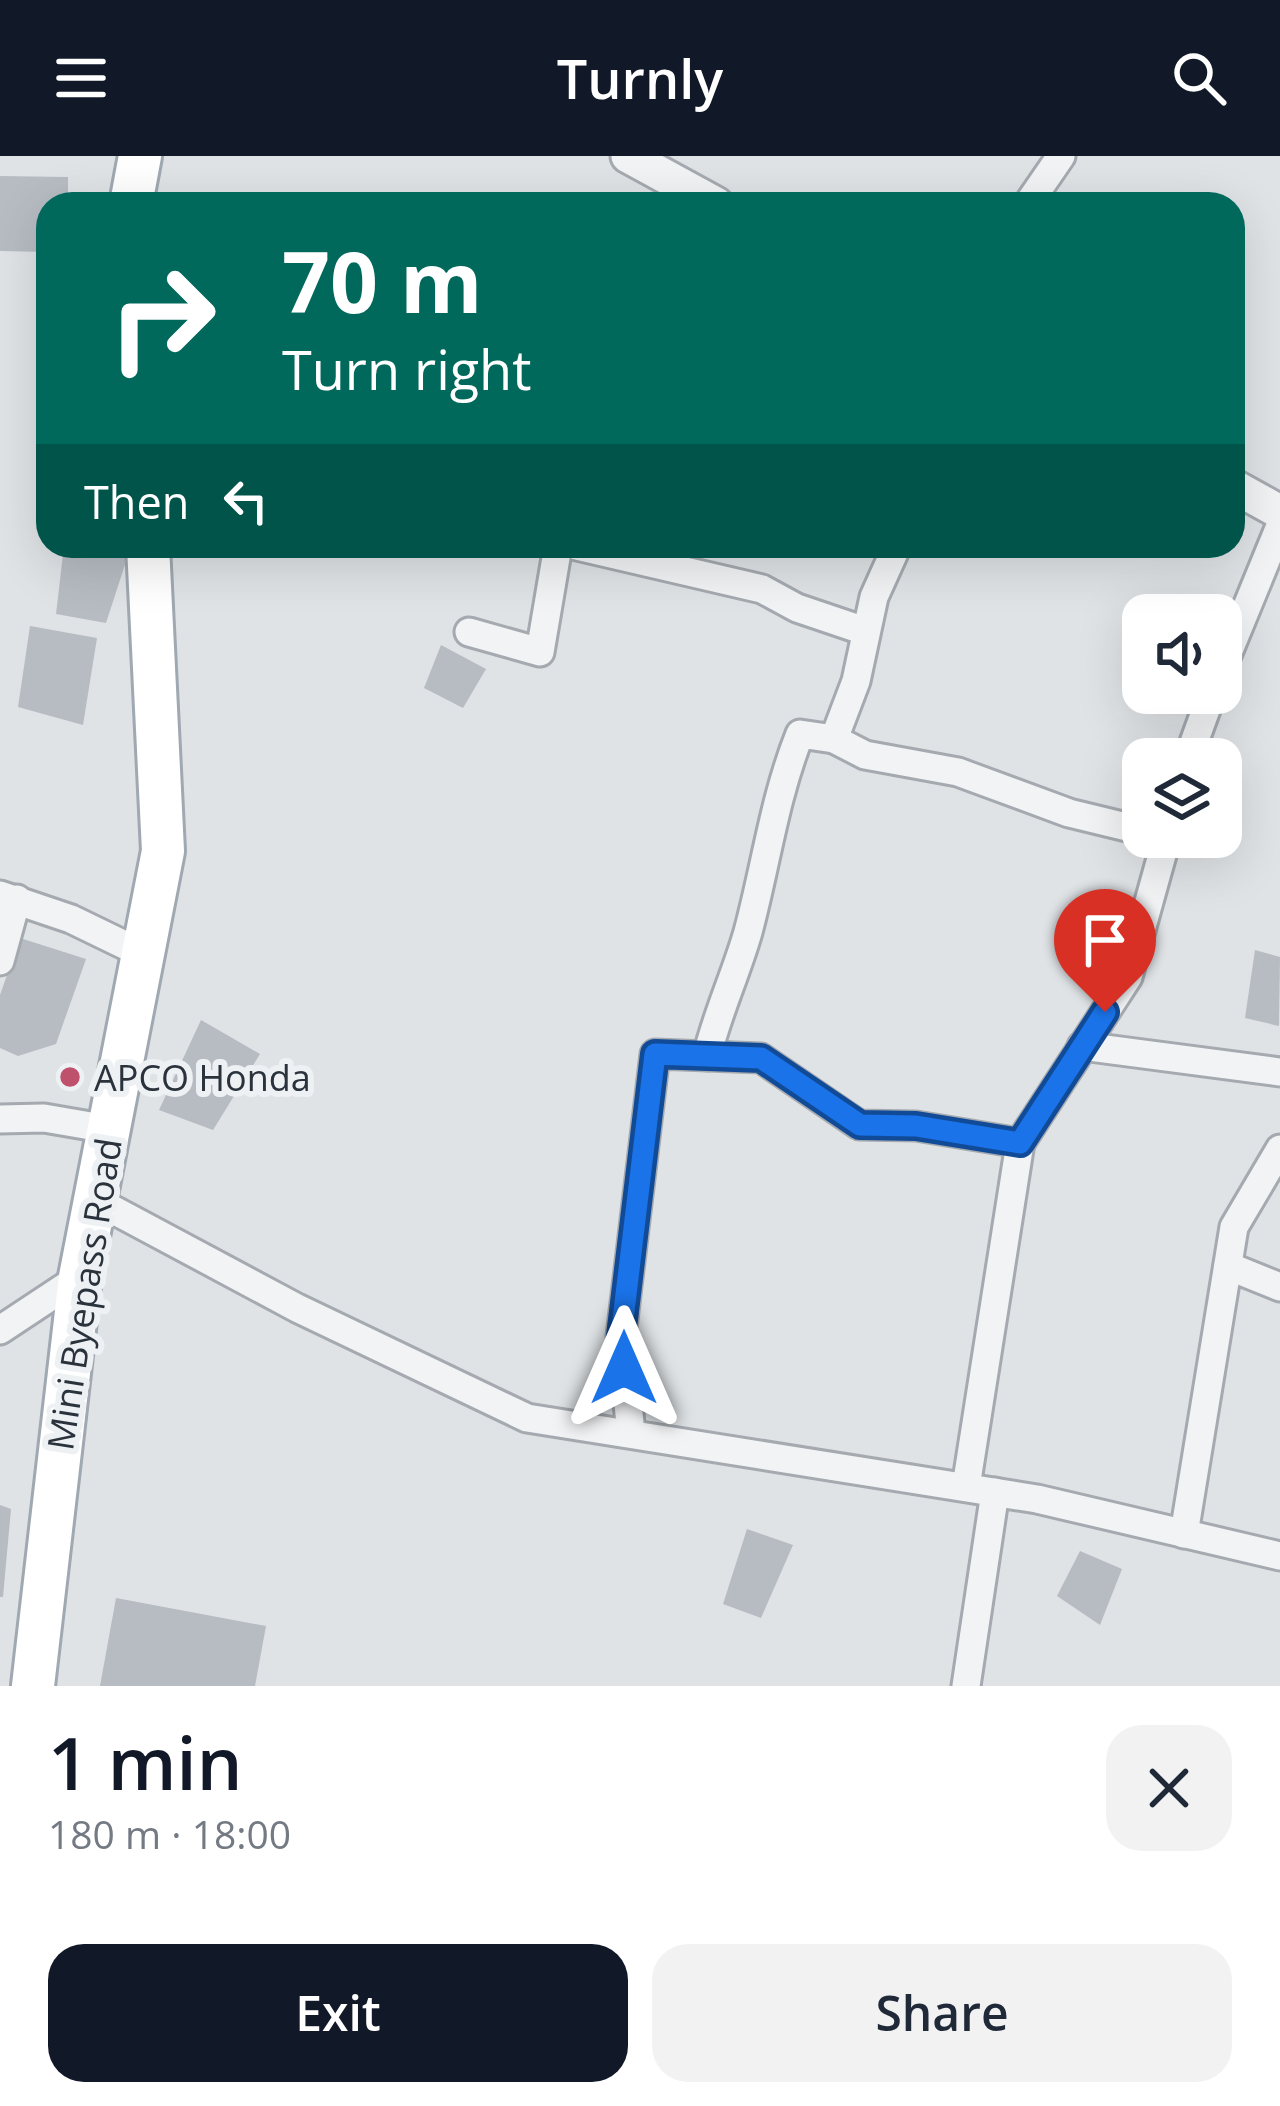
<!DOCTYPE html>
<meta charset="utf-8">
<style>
body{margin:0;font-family:"Open Sans",sans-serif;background:#f2f2f3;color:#1f2937;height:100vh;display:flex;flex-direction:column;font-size:45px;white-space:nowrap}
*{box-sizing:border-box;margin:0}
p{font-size:39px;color:#747a83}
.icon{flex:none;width:66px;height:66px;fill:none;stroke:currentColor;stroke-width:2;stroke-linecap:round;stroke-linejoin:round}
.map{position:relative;height:1530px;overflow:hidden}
.side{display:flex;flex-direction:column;background:#fff;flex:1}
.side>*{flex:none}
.hud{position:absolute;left:36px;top:36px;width:1209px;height:366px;border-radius:36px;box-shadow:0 12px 48px #0002;background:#00695c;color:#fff;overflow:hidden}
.tools{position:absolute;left:1122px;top:438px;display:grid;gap:24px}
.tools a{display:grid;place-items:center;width:120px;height:120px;border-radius:24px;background:#fff;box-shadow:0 12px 48px #0002;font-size:60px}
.pin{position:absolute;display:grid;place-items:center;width:102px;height:102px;color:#fff;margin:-123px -51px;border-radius:50% 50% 50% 0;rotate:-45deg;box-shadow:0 0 12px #0007}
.pin .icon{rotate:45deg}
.me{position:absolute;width:132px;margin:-66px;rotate:0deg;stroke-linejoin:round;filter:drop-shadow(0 0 9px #0008)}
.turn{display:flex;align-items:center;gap:42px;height:252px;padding:0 48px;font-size:54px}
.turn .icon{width:156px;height:156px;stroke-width:2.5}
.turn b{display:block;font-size:84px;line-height:102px}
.then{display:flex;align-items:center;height:114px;padding:0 48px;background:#0003;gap:24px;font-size:45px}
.round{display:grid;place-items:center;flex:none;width:126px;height:126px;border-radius:36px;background:#f2f2f3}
.overview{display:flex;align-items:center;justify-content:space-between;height:204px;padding:0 48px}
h1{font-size:72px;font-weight:600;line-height:90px;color:#111827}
.button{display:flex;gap:24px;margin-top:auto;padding:24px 48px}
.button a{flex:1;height:138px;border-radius:36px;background:#111827;color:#fff;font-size:48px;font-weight:600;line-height:138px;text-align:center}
.button a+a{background:#f2f2f3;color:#1f2937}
header{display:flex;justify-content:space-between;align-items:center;height:156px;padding:0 48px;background:#111827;color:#fff;font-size:54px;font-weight:600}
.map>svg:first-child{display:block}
.building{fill:#b7bcc3}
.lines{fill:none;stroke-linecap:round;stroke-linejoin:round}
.minor-casing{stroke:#a5aab0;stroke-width:33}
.tertiary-casing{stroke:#a5aab0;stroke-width:39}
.primary-casing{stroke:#a0a8b1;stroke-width:48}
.minor{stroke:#f1f3f5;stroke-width:27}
.tertiary{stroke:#f1f3f5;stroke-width:33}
.primary{stroke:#fff;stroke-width:42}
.route-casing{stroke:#114b97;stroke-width:30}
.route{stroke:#1a73e8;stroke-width:21}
.poi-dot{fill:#be526c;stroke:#eef1f4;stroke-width:4.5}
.labels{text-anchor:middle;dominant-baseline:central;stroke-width:12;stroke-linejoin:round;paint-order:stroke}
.poi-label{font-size:36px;fill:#2a323c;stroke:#eef1f4;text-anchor:start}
.street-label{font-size:36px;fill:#2a323c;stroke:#eef1f4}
</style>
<header><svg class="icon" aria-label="menu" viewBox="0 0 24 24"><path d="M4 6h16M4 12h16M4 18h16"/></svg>Turnly<svg class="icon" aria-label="search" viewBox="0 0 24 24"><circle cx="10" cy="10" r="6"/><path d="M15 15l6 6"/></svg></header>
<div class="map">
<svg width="1280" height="1530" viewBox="0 0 1280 1530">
<rect width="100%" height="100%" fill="#dfe3e6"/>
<g class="building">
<path d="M 0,20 L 68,21 L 68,48 L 48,48 L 48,96 L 0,95 Z"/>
<path d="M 64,390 L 131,390 L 106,467 L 56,458 Z"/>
<path d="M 30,470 L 97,482 L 83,569 L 18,551 Z"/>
<path d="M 441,489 L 486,513 L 463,552 L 424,532 Z"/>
<path d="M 20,782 L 86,803 L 56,888 L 18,900 L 0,892 L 0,839 Z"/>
<path d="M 1255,794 L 1280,801 L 1279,870 L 1245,862 Z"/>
<path d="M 201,864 L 260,898 L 213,974 L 159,954 Z"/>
<path d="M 0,1349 L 11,1353 L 3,1441 L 0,1441 Z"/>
<path d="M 747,1373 L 793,1389 L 761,1462 L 723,1448 Z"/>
<path d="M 1080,1395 L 1122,1413 L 1100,1469 L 1057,1440 Z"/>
<path d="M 116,1442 L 266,1470 L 255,1530 L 100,1530 Z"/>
</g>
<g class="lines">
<g class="minor-casing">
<g id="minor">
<path d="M 1028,48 L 1061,0"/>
<path d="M 577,390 L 762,433 L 797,452 L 865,475"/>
<path d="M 469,476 L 540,496 L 558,390"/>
<path d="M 1221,514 L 1280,370"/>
<path d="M 834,583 L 865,599 L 958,616 L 1069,657 L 1143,675"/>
<path d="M 1188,603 L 1212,537"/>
<path d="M 0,739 L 71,763 L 139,796"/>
<path d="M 0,805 L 17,743"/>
<path d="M 1082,890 L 1280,916"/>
<path d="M 707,900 C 717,858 736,818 748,776 C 766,709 774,643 800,578 L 834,583 L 856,525 L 874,441 L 897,390"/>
<path d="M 0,963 L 44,962 L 108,973"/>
<path d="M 1020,987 L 1128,821 L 1167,681"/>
<path d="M 95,1044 L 297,1152 L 527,1262 L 1037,1343 L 1280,1400"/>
<path d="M 1228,1110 L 1280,1131"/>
<path d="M 0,1174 L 80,1121"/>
<path d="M 631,1277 L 621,1180 L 655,898 L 761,902 L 859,969 L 916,970 L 1020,987 L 966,1331"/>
<path d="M 1184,1378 L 1234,1071 L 1280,993"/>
<path d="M 966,1530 L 995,1336"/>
</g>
</g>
<g class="tertiary-casing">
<g id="tertiary">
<path d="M 628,0 L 716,48"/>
<path d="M 1233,330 L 1280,356"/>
</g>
</g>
<g class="primary-casing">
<g id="primary">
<path d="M 131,48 L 140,0"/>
<path d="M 33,1530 L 80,1121 L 163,695 L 148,390"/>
</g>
</g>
<use href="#minor" class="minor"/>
<use href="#tertiary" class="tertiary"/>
<use href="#primary" class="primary"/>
</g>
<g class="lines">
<g class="route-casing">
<path id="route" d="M 624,1212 L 621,1180 L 655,898 L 761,902 L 860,969 L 916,970 L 1020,987 L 1105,856"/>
</g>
<use href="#route" class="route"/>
</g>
<circle class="poi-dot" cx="70" cy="921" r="12"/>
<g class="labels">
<g class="poi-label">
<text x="94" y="921">APCO Honda</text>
</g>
<g class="street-label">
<text transform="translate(84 1138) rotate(-81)">Mini Byepass Road</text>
</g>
</g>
</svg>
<div class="tools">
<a><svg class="icon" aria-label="sound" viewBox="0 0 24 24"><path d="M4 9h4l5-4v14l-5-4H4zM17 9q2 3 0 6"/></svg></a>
<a><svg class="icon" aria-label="layers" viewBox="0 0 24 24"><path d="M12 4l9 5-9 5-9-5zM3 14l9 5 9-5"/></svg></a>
</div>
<div class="pin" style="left:1105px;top:856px;background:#d93025"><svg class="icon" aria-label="arrive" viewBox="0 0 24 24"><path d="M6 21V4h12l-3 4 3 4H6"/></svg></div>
<svg class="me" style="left:624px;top:1212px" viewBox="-20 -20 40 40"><path d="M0-17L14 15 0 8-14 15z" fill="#1a73e8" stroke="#fff" stroke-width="4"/></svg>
<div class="hud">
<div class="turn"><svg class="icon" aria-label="right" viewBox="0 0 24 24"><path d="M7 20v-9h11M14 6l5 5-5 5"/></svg><div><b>70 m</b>Turn right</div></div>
<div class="then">Then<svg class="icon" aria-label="left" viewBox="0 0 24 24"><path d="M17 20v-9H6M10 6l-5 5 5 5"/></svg></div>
</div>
</div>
<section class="side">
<div class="overview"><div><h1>1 min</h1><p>180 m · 18:00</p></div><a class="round"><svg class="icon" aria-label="close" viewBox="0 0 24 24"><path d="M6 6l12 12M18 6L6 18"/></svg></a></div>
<div class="button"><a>Exit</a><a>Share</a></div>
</section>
